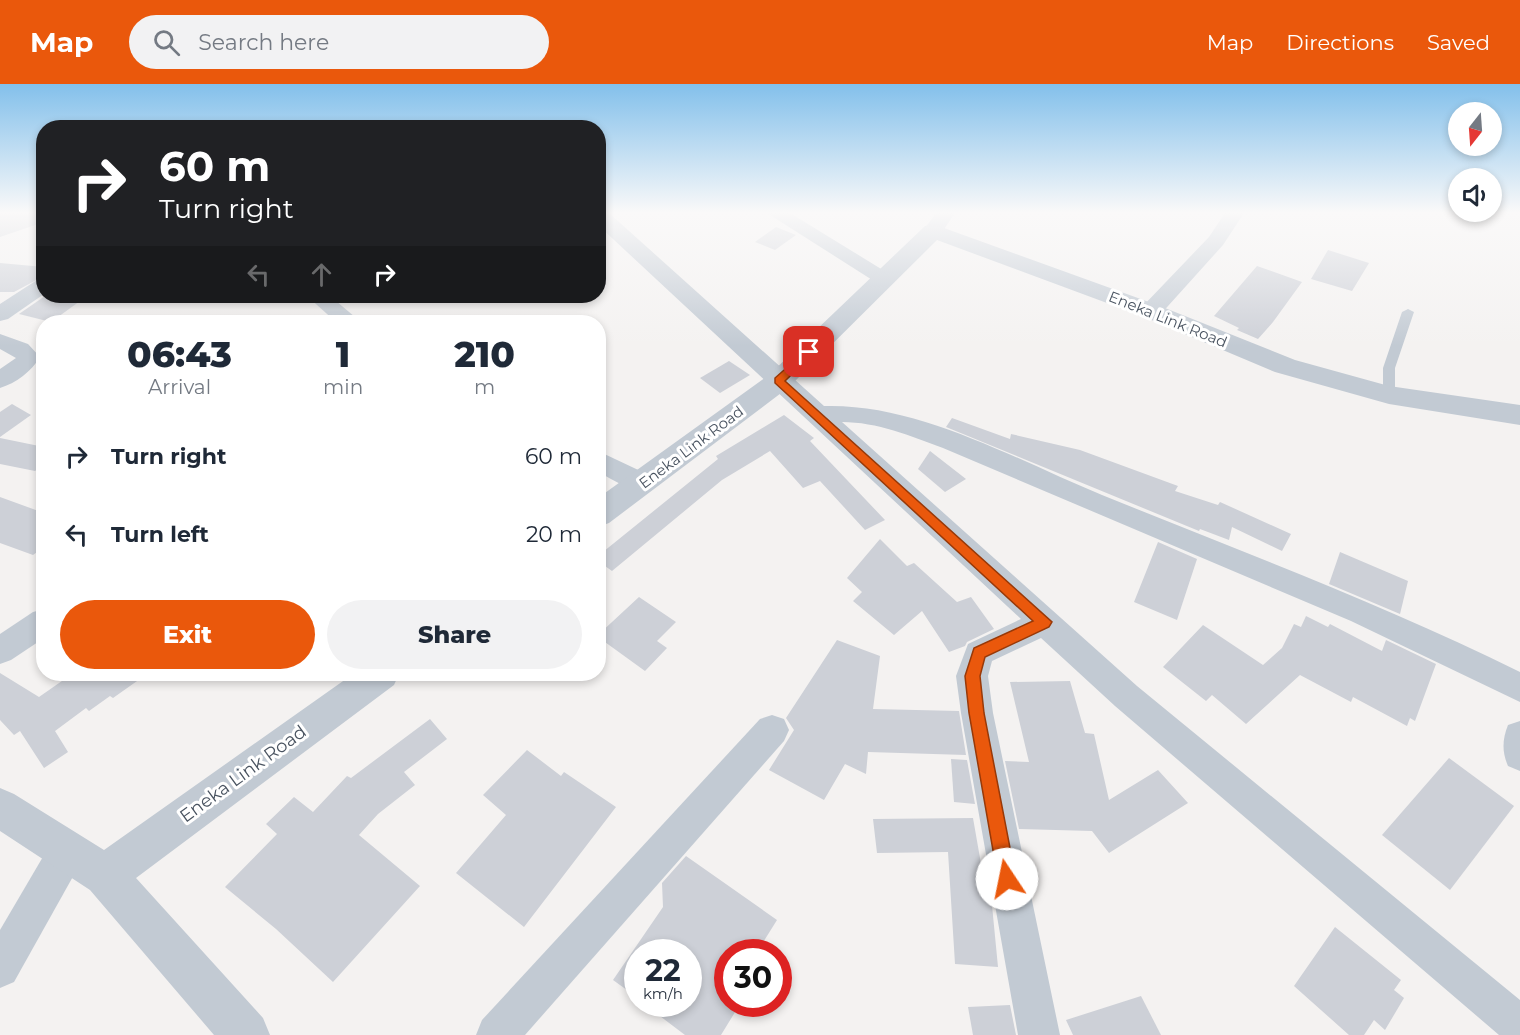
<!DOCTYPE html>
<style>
body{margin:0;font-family:Montserrat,sans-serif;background:#f2f2f3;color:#1f2937;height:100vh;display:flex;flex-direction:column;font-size:22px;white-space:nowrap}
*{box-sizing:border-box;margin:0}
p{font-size:20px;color:#747a83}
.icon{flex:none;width:33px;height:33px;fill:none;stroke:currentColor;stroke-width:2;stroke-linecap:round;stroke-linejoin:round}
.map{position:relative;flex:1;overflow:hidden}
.panel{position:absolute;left:36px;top:231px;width:570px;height:366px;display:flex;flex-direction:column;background:#fff;border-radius:24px;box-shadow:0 3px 9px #0003}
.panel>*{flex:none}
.banner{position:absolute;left:36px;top:36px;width:570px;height:183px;border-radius:24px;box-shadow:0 3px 9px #0003;background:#202124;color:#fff;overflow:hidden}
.needle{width:39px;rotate:197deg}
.tools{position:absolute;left:1448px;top:18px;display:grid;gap:12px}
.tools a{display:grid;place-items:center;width:54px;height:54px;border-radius:50%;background:#fff;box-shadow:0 3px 9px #0003;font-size:30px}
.speed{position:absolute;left:624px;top:855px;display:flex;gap:12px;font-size:30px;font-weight:700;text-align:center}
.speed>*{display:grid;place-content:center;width:78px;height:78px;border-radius:50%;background:#fff;box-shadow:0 3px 9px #0003;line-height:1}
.speed small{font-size:15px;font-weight:400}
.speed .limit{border:9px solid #d22;background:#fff;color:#111}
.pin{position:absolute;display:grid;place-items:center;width:51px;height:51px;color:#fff;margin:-26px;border-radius:12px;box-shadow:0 3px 9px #0006}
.me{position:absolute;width:66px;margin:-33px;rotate:349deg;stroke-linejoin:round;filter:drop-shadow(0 0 4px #0008)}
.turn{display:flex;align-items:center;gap:21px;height:126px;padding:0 24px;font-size:27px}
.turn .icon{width:78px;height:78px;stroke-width:2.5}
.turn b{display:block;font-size:42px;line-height:51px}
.lanes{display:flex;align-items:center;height:57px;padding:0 24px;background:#0003;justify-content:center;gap:30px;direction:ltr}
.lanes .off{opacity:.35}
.eta{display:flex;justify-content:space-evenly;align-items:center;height:102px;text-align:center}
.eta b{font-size:36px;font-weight:800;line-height:42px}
.primary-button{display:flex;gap:12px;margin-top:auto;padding:12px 24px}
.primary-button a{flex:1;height:69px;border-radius:36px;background:#ea580c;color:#fff;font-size:24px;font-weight:800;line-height:69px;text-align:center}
.primary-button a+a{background:#f2f2f3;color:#1f2937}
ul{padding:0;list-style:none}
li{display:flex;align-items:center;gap:18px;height:78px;padding:0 24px}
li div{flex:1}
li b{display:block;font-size:22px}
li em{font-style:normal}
header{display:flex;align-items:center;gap:36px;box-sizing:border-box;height:84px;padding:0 30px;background:#ea580c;color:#fff}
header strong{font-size:28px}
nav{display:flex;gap:33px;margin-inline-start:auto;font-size:21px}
.search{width:420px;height:54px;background:#f2f2f3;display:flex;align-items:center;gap:15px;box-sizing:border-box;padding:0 21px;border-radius:33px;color:#747a83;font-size:22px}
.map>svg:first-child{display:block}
.building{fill:#cdd0d7}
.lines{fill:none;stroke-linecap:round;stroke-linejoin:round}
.service{fill:#c2cad3;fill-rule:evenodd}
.minor{fill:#c2cad3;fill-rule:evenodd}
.tertiary{fill:#c2cad3;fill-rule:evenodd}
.route{fill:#ea580c;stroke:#983908;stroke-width:1.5}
.labels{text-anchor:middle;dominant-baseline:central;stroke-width:6;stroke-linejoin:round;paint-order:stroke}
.street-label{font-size:15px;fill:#495360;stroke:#fff}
.near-street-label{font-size:18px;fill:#495360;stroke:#fff}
</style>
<header>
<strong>Map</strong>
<div class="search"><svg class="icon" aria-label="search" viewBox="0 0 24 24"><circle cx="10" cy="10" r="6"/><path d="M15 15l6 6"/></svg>Search here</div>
<nav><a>Map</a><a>Directions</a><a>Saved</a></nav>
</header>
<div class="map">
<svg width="1520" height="951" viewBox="0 0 1520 951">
<rect width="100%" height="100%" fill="#f4f2f1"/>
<g class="building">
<path d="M 0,129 L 44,129 L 44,138 L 0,153 Z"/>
<path d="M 776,143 L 796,151 L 775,166 L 755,158 Z"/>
<path d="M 1328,166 L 1369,179 L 1352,207 L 1311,195 Z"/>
<path d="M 0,179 L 44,183 L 44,192 L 14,208 L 0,208 Z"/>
<path d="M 1257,182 L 1302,198 L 1273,238 L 1258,255 L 1237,246 L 1239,244 L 1214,232 Z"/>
<path d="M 45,212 L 87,212 L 51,238 L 19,230 Z"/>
<path d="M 729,277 L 750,291 L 720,309 L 700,294 Z"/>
<path d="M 12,320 L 31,331 L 0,353 L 0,328 Z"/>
<path d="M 784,331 L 814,354 L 810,357 L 885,436 L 865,446 L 820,397 L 803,404 L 770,367 L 722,396 L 612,487 L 598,477 L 598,472 L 718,375 L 716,372 Z"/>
<path d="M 952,334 L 1010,355 L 1011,350 L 1080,366 L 1178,402 L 1175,407 L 1218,421 L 1220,418 L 1291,450 L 1282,467 L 1232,443 L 1229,456 L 1200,445 L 1199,447 L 946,343 Z"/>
<path d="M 0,354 L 44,363 L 44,380 L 35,387 L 0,380 Z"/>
<path d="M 930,367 L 966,395 L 945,408 L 918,385 Z"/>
<path d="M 0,413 L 44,429 L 44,463 L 33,471 L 0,459 Z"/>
<path d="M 880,455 L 907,482 L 914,479 L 957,518 L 971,513 L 994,545 L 967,558 L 965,562 L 949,568 L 922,527 L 894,551 L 853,517 L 862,508 L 847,494 Z"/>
<path d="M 1158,458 L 1197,475 L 1177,536 L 1134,518 Z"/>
<path d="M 1340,468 L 1408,497 L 1400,530 L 1329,500 Z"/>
<path d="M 639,513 L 676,538 L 657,557 L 667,564 L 645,587 L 598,553 L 598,551 Z"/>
<path d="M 1306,532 L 1328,543 L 1330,540 L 1382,567 L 1386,556 L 1436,580 L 1415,637 L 1410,634 L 1407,642 L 1353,613 L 1351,618 L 1300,591 L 1246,640 L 1212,611 L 1206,617 L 1163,583 L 1203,541 L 1263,581 L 1282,564 L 1294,540 L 1301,543 Z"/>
<path d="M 837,556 L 880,572 L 873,625 L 959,627 L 966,671 L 868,668 L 866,690 L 845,680 L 824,716 L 769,686 L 794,646 L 786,634 Z"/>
<path d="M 0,589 L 39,613 L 72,590 L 147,590 L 113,614 L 110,612 L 89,627 L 86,624 L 55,647 L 68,668 L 44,684 L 20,647 L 14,651 L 0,636 Z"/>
<path d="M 1070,597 L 1085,649 L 1094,650 L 1109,716 L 1158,686 L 1188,719 L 1109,769 L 1092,747 L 1019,745 L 1005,677 L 1029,678 L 1010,598 Z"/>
<path d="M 430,635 L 447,655 L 404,688 L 415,701 L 378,730 L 359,751 L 420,802 L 333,898 L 276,845 L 225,803 L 277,750 L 266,740 L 294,713 L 313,728 L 347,692 L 351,694 Z"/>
<path d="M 527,666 L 561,692 L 564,688 L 616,723 L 524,843 L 456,789 L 506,731 L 483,711 Z"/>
<path d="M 1449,674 L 1514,722 L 1450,806 L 1382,751 Z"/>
<path d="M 951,675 L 967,676 L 975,720 L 954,718 Z"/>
<path d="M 973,734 L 984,797 L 988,797 L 991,811 L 998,883 L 955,880 L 948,768 L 877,769 L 873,735 Z"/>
<path d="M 686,772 L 777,836 L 757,868 L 728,868 L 728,920 L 740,920 L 721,951 L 685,951 L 644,920 L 688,920 L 688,868 L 638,868 L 638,914 L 613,896 L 663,823 L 662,799 Z"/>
<path d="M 1335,843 L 1401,896 L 1394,906 L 1404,914 L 1385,946 L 1374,936 L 1364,951 L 1349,951 L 1294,902 Z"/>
<path d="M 1141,912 L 1161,951 L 1073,951 L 1066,936 Z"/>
<path d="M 1010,921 L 1016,951 L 973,951 L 968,923 Z"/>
</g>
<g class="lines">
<path class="service" d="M 1408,225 L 1414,228 L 1395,284 L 1395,311 L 1389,315 L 1383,311 L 1383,284 L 1402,228 Z"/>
<g class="minor">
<path d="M 598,129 L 609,129 L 824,322 C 919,319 1016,376 1102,411 C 1243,468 1384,521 1520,588 L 1520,618 L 1351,537 L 943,364 C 911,352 877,338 842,338 L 1137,602 L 1520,916 L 1520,951 L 1499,951 L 1115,622 L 1041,554 L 992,577 L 988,592 L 993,629 L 1060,951 L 1018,951 L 961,629 L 956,592 L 968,560 L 1021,535 L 598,141 Z"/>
<path d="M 767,129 L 790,129 L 891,191 L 894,195 L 891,199 L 884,201 L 877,199 Z"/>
<path d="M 936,129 L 955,129 L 940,151 L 926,151 L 923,147 Z"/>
<path d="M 1225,129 L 1244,129 L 1223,161 L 1159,232 L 1151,234 L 1143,232 L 1140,227 L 1143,222 L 1209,153 Z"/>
<path d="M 44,194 L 44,210 L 8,235 L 0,237 L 0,220 L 37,196 Z"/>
<path d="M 307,212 L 330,212 L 361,238 L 336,238 Z"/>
<path d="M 0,250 L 28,260 L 40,273 C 31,288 16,299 0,304 L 0,285 L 16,274 L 0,265 Z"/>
<path d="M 598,367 L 651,392 L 655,399 L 651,406 C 633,411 615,396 598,388 Z"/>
<path d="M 44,525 L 44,554 L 11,576 L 0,580 L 0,550 L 33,528 Z"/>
<path d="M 772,631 L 784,635 L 789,646 L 784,657 L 525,951 L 476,951 L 482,936 L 760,635 Z"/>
<path d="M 1520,637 L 1520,687 L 1508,682 C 1502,668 1502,656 1508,641 Z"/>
<path d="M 67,749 L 80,754 L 85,767 L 80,780 L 14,898 L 0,904 L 0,846 L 54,754 Z"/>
</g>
<g class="tertiary">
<path d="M 933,140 L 1160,222 L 1295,276 L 1389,302 L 1520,321 L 1520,341 L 1389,320 L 1275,288 L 1142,232 L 937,156 L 789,303 L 609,439 L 598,443 L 598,414 L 769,291 L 925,142 Z"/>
<path d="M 353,590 L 399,590 L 394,601 L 136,794 L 263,934 L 270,951 L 214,951 L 90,806 L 0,747 L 0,704 L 14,710 L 104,766 Z"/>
</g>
</g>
<linearGradient id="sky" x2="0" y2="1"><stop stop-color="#83c0eb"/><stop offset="0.49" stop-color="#faf9f9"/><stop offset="1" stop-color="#faf9f9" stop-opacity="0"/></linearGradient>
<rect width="1520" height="262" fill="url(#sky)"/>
<path class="route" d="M 809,264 L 813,265 L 813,270 L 785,297 L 1052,538 L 1049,543 L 985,573 L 980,592 L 984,629 L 1016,795 L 1014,801 L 1007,804 L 1001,801 L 998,795 L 969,629 L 965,592 L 974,564 L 1033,537 L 775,299 L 775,294 Z"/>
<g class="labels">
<g class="street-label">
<text transform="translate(1168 235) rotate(22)">Eneka Link Road</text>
<text transform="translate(691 363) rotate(-37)">Eneka Link Road</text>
</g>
<g class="near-street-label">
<text transform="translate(243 690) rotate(-36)">Eneka Link Road</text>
</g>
</g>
</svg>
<div class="tools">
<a><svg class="needle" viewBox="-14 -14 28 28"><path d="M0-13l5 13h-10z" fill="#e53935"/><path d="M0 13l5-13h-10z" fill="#747a83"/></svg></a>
<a><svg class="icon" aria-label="sound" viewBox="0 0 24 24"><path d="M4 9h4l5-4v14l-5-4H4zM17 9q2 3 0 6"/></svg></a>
</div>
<div class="speed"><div>22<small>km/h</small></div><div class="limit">30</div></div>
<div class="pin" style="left:809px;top:268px;background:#d93025"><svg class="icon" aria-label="arrive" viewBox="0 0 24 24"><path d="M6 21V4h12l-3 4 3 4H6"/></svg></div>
<svg class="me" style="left:1007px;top:795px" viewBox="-20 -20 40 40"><circle r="19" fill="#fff"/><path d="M0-13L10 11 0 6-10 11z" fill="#ea580c"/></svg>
<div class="banner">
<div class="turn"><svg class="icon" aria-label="right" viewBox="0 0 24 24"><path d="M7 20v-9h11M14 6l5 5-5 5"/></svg><div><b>60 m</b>Turn right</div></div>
<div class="lanes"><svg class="icon off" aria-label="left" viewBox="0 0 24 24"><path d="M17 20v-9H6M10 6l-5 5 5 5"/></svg><svg class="icon off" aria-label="ahead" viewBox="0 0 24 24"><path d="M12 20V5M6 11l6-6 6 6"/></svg><svg class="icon" aria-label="right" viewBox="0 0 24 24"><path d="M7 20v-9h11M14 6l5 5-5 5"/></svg></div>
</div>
<section class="panel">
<div class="eta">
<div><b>06:43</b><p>Arrival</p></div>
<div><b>1</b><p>min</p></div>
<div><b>210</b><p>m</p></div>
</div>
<ul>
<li><svg class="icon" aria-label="right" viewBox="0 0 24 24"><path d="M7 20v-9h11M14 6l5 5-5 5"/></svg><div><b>Turn right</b></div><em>60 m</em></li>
<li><svg class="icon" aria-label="left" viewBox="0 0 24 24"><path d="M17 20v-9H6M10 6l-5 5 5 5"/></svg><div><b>Turn left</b></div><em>20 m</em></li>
</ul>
<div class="primary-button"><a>Exit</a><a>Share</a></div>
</section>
</div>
